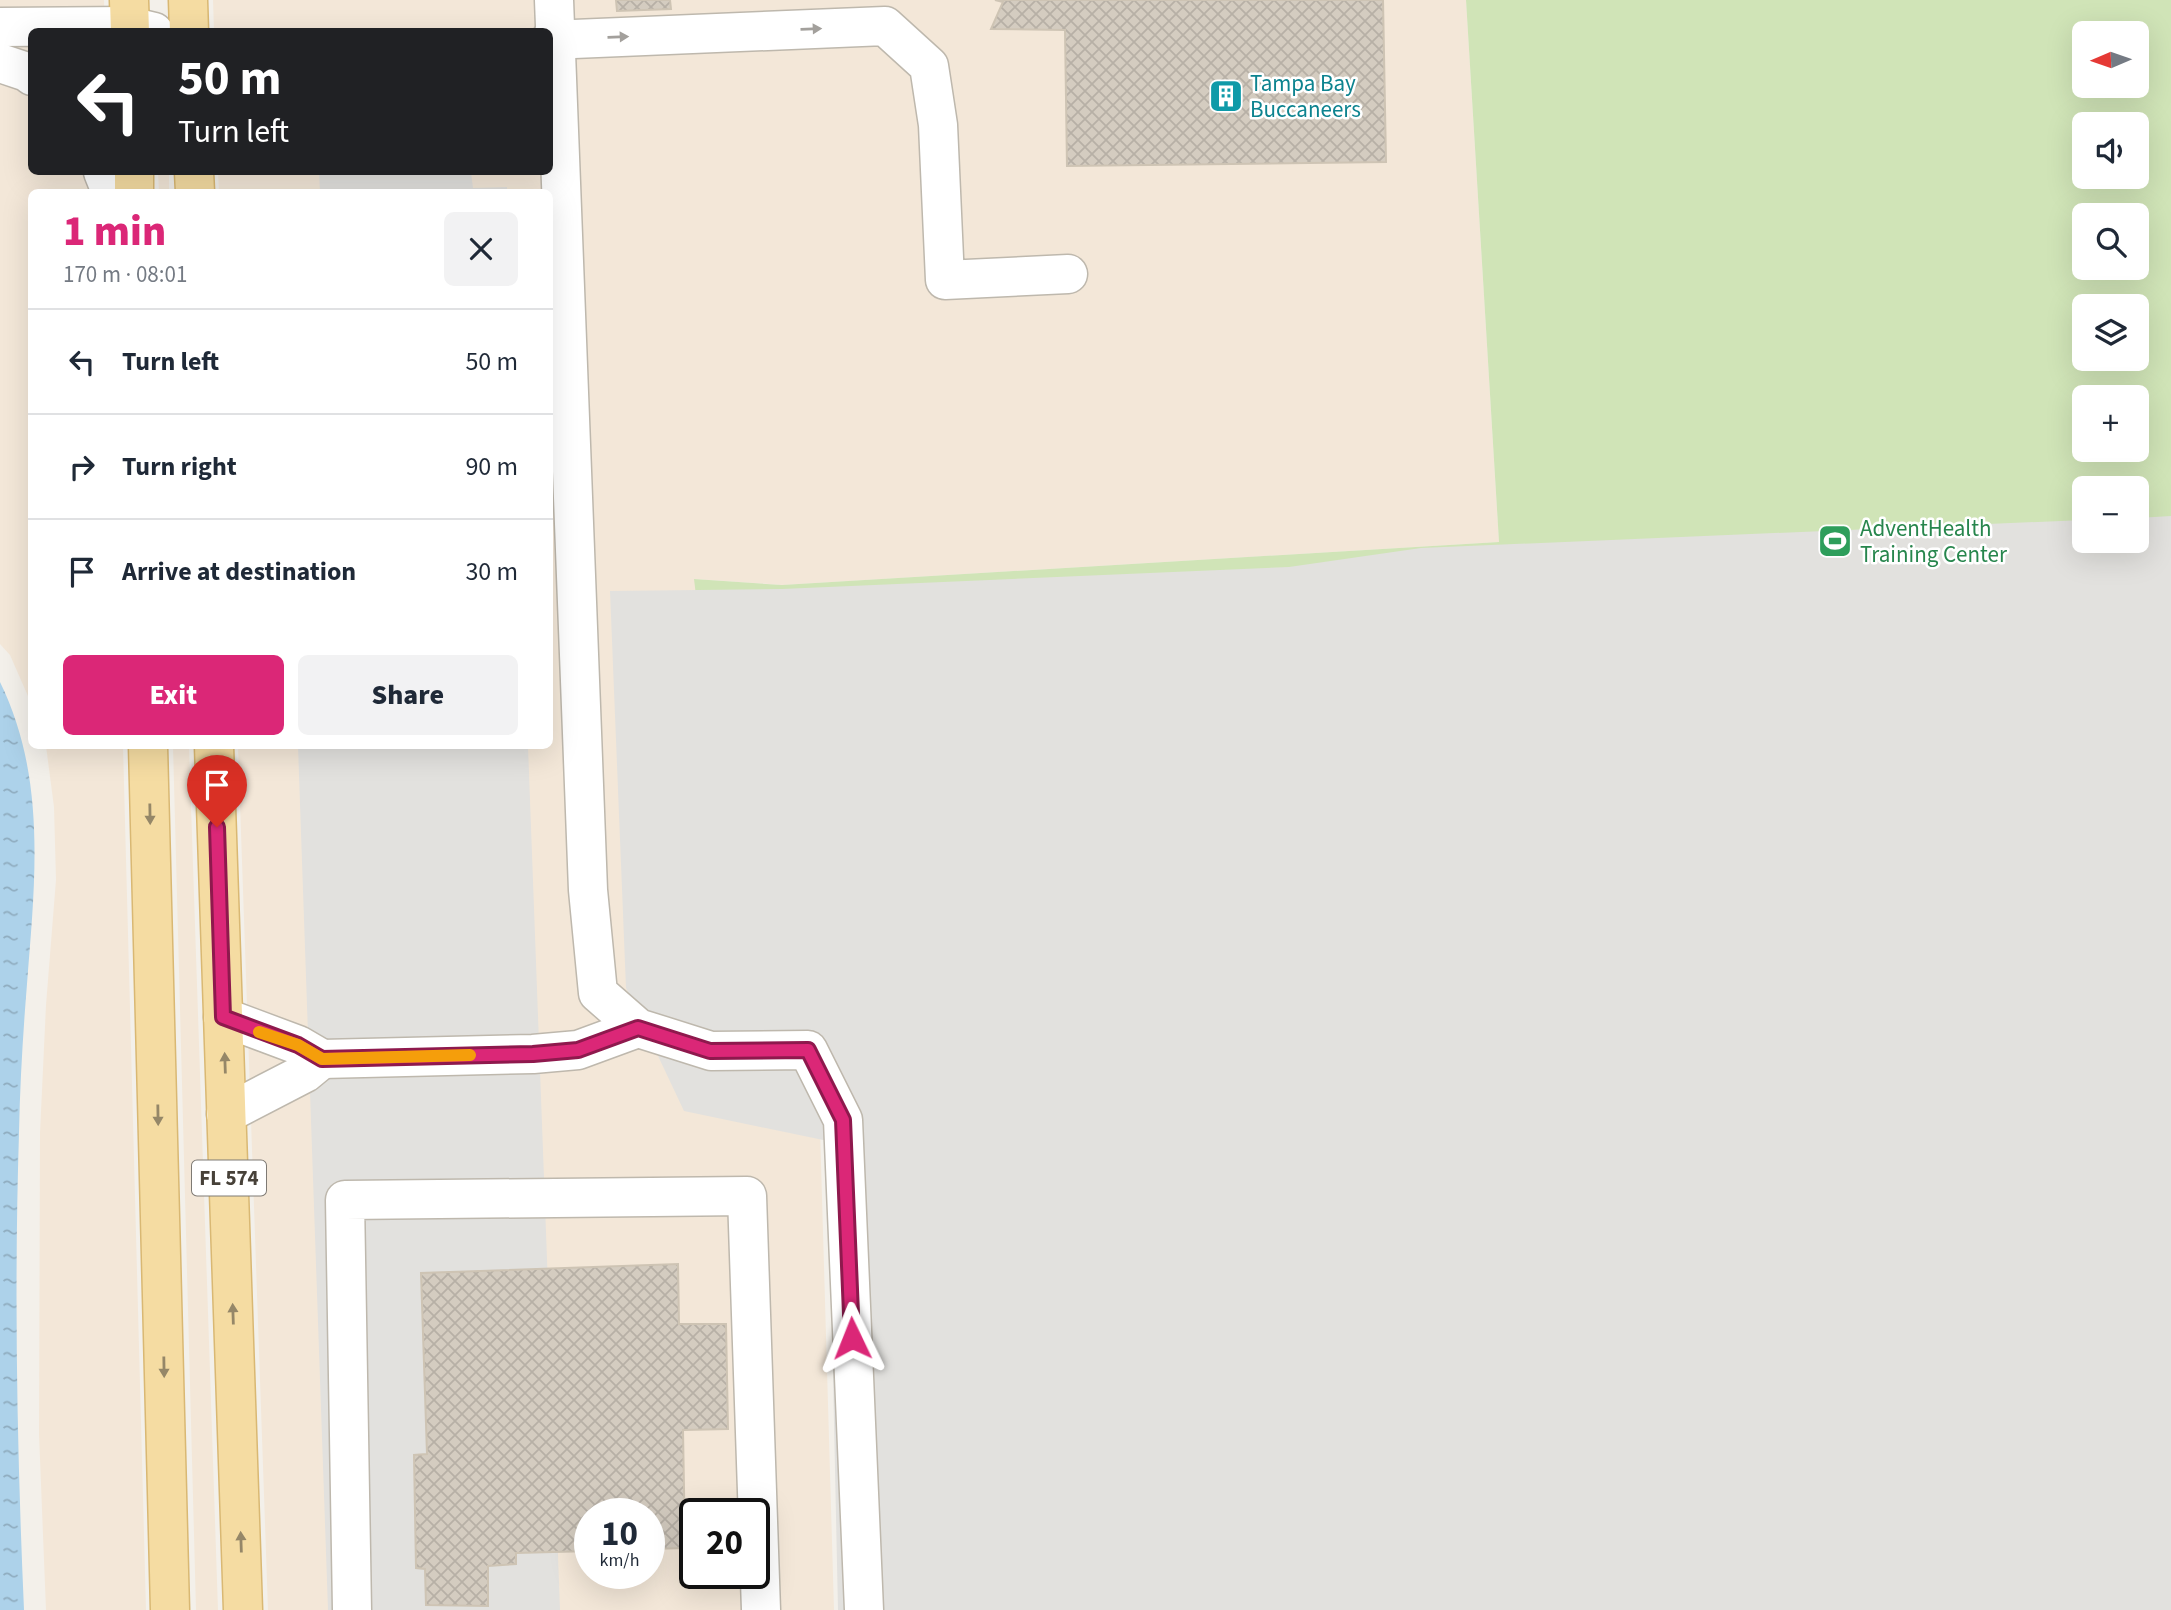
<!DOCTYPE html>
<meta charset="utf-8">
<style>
body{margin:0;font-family:"Source Sans 3",sans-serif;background:#f2f2f3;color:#1f2937;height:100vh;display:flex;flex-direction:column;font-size:26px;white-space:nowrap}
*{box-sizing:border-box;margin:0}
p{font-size:23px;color:#747a83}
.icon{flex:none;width:38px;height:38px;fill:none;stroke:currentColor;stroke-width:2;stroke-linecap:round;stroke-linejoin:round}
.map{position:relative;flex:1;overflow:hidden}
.details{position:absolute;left:28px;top:189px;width:525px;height:560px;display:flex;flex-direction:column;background:#fff;border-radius:10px;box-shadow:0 7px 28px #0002}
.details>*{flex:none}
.banner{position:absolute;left:28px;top:28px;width:525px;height:147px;border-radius:10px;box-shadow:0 7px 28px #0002;background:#202124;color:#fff;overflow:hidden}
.needle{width:46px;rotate:268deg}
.tools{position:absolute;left:2072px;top:21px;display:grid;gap:14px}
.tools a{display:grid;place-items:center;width:77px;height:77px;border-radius:10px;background:#fff;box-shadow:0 7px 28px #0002;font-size:35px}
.speed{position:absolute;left:574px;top:1498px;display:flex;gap:14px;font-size:35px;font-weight:700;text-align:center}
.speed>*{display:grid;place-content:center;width:91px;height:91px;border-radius:50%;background:#fff;box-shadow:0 7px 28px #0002;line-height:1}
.speed small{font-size:18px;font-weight:400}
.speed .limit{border:4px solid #111;border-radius:10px;background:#fff;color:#111}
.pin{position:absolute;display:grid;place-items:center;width:60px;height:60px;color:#fff;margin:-72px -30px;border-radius:50% 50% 50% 0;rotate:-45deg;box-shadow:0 0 7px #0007}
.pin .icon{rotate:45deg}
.me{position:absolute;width:77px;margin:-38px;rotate:358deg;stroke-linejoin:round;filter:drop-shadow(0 0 5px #0008)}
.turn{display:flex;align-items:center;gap:24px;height:147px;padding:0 35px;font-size:32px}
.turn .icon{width:91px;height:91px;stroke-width:2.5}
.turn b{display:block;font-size:49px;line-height:60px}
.round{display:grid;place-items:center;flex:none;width:74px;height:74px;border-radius:10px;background:#f2f2f3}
.headline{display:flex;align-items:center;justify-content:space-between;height:119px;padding:0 35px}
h1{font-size:42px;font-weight:800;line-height:52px;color:#db2777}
.action{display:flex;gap:14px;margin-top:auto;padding:14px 35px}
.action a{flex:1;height:80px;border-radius:10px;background:#db2777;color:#fff;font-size:28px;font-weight:800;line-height:80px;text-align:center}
.action a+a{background:#f2f2f3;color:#1f2937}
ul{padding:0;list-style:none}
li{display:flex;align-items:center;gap:21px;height:105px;padding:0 35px;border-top:2px solid #e0e1e3}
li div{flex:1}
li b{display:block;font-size:26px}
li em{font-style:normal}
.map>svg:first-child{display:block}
.commercial{fill:#f3e7d8;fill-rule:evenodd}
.green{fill:#d0e4b7;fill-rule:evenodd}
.parking{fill:#e2e1de}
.water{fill:url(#water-ripples)}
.building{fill:url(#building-cross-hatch);stroke:#cec4b4;stroke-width:2}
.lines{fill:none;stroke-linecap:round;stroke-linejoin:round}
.minor-casing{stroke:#beb8ad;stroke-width:41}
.major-casing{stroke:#d9b873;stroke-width:41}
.minor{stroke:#fff;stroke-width:38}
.major{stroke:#f5dca2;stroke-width:38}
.oneway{fill:#a3a09c}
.oneway2{fill:#958768}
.route-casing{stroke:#8e194d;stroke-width:18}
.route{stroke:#db2777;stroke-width:12}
.slow{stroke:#f59e0b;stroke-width:12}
.labels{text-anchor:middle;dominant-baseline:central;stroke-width:5;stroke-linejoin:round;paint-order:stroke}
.shield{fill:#fff;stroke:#7e7a74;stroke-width:2}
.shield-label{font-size:21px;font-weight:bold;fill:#474139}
.culture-label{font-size:23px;fill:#0d838f;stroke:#fff;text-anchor:start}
.leisure-label{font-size:23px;fill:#27864d;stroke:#fff;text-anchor:start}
</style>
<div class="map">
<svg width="2171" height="1610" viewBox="0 0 2171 1610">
<defs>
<pattern id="water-ripples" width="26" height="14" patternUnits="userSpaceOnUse" patternTransform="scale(1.75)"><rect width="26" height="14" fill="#add2ea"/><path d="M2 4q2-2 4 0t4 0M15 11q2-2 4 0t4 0" fill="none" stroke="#8facbf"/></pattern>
<pattern id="building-cross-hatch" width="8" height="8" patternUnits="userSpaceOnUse" patternTransform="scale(1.75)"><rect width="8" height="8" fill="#d4ccc0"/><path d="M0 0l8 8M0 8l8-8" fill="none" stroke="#b7b0a6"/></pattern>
</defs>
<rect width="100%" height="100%" fill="#f3f0ea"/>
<g class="commercial">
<path d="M 0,0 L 104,0 L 105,31 L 32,32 L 32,172 L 108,172 L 109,192 L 32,192 L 31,703 L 10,655 L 0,644 Z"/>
<path d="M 213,0 L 1466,0 L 1499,542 L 782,585 L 695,579 L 818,1060 L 834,1610 L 268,1610 L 238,746 L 550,746 L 550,192 L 219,192 L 218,172 L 550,172 L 550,32 L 214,31 ZM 590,1514 L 649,1514 L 649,1573 L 590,1573 ZM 695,1514 L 754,1514 L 754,1573 L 695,1573 Z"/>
<path d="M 158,172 L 169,172 L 169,192 L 159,192 Z"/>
<path d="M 46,746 L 123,746 L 146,1610 L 46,1610 L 39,1434 L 40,1133 L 46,1005 L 56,880 L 54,807 Z"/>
<path d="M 173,746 L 189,746 L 218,1610 L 196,1610 Z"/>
</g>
<path class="green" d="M 1466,0 L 2171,0 L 2171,1026 L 710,710 L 694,579 L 782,585 L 1499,542 ZM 2084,33 L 2137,33 L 2137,86 L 2084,86 ZM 2084,124 L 2137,124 L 2137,177 L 2084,177 ZM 2084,215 L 2137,215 L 2137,268 L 2084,268 ZM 2084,306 L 2137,306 L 2137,359 L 2084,359 ZM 2084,397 L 2137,397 L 2137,450 L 2084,450 ZM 2084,488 L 2137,488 L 2137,541 L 2084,541 Z"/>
<g class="parking">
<path d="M 319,172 L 471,172 L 473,188 L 507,187 L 507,192 L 320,192 Z"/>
<path d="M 2171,516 L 2171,1610 L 838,1610 L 828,1141 L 684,1111 L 626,988 L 610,591 L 782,589 L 1289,567 L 1421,548 L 2084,520 L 2084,541 L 2137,541 L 2137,518 Z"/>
<path d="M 298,746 L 528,746 L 560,1610 L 328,1610 Z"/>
</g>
<path class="water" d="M 0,682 C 47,778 35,881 27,984 C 23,1033 20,1083 19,1133 C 14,1292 17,1451 24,1610 L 0,1610 Z"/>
<g class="building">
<path d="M 616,0 L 670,0 L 671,9 L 617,11 Z"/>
<path d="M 995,0 L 1383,0 L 1386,162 L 1067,166 L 1065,30 L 991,29 L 1003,2 Z"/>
<path d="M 678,1264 L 679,1324 L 726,1324 L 728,1429 L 683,1430 L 685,1548 L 649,1549 L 649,1514 L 590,1514 L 590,1551 L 516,1553 L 516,1564 L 488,1566 L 488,1606 L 426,1605 L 425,1569 L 416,1568 L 414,1455 L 427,1454 L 421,1273 Z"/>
</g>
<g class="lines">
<g class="minor-casing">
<g id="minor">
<path d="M 554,0 L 588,890 L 598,993 L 638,1028 L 711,1051 L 808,1050 L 843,1120 L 864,1610"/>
<path d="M 0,27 L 129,26 L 154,32"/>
<path d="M 550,40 L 885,26 L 929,66 L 938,125 L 945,280 L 1068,274"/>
<path d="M 0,63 L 27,72 L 32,76"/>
<path d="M 103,172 L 111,192"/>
<path d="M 223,1017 L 298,1045 L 322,1059 L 305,1073 L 226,1114"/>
<path d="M 322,1059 L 533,1054 L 578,1050 L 638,1028"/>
<path d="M 352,1610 L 345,1200 L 747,1196 L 761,1610"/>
</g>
</g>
<g class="major-casing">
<g id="major">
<path d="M 129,0 L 130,32"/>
<path d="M 188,0 L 189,32"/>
<path d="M 134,172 L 134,192"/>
<path d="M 194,172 L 195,192"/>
<path d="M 148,746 L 170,1610"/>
<path d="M 214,746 L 243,1610"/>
</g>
</g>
<use href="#minor" class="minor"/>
<use href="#major" class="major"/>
</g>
<defs><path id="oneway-solid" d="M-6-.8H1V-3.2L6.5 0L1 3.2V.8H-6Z" transform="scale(1.75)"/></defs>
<g class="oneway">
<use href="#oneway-solid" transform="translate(811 29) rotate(-2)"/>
<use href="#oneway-solid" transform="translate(618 37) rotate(-2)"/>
</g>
<g class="oneway2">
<use href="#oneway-solid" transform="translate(150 814) rotate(89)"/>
<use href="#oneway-solid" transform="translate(225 1063) rotate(-92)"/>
<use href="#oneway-solid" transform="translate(158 1115) rotate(89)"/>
<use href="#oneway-solid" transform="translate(233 1314) rotate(-92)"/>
<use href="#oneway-solid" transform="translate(164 1367) rotate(89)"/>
<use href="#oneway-solid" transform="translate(241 1542) rotate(-92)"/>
</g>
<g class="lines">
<g class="route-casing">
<path id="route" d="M 217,827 L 223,1017 L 298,1045 L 322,1059 L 533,1054 L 578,1050 L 638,1028 L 710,1051 L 808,1050 L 843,1120 L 852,1338"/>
</g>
<use href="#route" class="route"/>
<path class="slow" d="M 259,1032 L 298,1045 L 322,1059 L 470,1055"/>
</g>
<defs>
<g id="building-square" transform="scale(1.75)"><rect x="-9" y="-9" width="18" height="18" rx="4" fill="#0f9aa8" stroke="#fff"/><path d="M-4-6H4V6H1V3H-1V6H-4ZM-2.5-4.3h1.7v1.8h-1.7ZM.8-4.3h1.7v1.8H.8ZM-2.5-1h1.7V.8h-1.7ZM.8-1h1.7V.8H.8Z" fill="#fff"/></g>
<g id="stadium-square" transform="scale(1.75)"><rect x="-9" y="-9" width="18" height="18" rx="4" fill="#2e9e5b" stroke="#fff"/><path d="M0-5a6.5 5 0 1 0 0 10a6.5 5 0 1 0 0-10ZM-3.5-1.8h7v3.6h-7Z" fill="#fff"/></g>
</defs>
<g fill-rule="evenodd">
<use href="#building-square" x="1226" y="96"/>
<use href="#stadium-square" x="1835" y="541"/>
</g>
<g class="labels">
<rect class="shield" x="192" y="1160.5" width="74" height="35" rx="5"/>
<g class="shield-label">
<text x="229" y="1178">FL 574</text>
</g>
<g class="culture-label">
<text x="1250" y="83">Tampa Bay<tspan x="1250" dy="26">Buccaneers</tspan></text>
</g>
<g class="leisure-label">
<text x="1860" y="528">AdventHealth<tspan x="1860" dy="26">Training Center</tspan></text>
</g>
</g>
</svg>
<div class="tools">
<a><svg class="needle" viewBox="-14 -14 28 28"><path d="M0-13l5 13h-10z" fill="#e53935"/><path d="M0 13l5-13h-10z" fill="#747a83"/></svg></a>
<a><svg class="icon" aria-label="sound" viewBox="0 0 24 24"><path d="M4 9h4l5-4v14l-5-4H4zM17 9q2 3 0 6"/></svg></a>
<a><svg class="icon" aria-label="search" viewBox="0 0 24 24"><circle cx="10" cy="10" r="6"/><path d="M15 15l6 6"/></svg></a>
<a><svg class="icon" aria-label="layers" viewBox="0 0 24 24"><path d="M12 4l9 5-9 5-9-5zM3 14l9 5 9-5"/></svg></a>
<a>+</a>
<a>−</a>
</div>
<div class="speed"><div>10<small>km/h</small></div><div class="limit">20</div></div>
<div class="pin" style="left:217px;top:827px;background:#d93025"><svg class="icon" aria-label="arrive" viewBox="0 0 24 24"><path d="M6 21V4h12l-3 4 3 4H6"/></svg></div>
<svg class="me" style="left:852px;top:1338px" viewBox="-20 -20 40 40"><path d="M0-17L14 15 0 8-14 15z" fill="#db2777" stroke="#fff" stroke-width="4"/></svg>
<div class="banner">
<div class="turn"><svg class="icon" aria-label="left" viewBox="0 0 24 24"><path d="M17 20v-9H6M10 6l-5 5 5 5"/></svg><div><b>50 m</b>Turn left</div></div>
</div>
<section class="details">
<div class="headline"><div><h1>1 min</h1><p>170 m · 08:01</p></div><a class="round"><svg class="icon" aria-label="close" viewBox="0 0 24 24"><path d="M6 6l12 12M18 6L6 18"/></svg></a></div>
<ul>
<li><svg class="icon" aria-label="left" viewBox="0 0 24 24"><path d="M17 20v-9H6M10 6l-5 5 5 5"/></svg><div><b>Turn left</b></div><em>50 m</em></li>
<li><svg class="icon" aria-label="right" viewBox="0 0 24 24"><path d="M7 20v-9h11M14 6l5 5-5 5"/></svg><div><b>Turn right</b></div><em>90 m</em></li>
<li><svg class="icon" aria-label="arrive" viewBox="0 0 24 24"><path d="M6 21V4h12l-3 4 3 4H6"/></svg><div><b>Arrive at destination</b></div><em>30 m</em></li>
</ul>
<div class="action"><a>Exit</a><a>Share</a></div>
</section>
</div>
